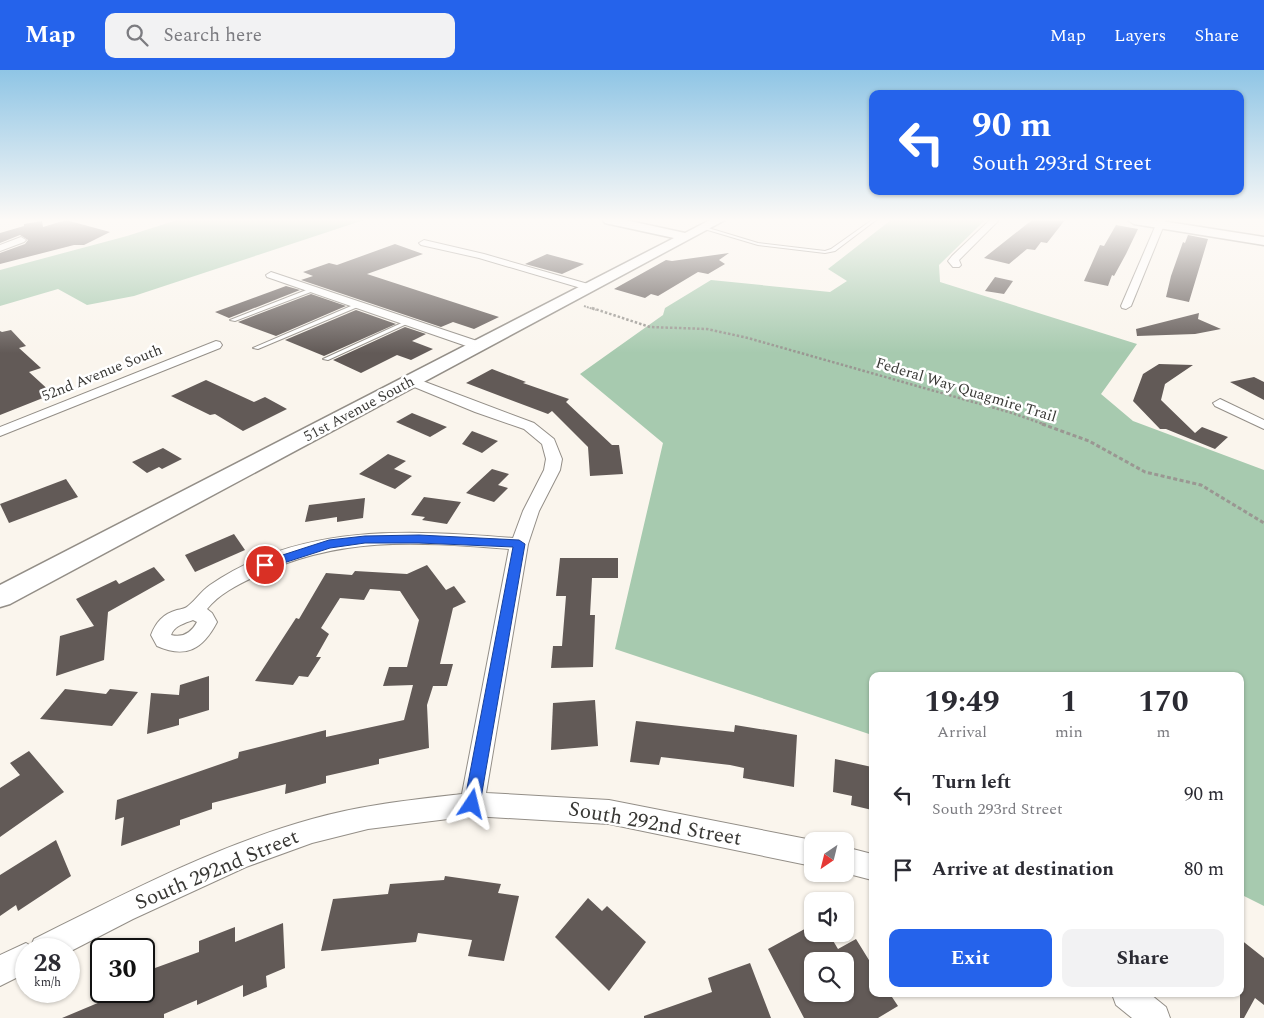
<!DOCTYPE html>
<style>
body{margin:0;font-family:Spectral,serif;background:#f2f2f3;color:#2b2b33;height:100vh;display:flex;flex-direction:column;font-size:19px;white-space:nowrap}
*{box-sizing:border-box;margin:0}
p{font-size:16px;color:#7c7c81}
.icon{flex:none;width:28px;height:28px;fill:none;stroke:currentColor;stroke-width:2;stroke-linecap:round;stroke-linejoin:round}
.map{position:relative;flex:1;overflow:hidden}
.panel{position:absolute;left:869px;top:602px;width:375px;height:325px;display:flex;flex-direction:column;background:#fff;border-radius:10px;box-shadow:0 1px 4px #0004}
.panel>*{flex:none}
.banner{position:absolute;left:869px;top:20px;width:375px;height:105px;border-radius:10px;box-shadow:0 1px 4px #0004;background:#2563eb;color:#fff;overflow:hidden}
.needle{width:32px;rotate:215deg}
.controls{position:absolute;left:804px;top:762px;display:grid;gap:10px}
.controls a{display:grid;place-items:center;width:50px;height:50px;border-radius:10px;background:#fff;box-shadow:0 1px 4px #0004;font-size:25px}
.speed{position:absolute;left:15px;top:868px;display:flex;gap:10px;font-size:25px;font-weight:700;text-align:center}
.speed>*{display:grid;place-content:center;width:65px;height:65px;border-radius:50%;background:#fff;box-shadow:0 1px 4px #0004;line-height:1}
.speed small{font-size:12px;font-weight:400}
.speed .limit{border:2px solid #111;border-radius:8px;background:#fff;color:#111}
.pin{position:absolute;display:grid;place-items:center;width:42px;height:42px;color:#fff;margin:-21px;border:2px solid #fff;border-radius:50%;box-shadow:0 1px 5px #0007}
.me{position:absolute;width:55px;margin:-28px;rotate:10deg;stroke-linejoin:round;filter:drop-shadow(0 0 4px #0008)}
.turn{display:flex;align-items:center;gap:18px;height:105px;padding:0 20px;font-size:22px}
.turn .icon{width:65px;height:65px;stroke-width:2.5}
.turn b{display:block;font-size:35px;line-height:42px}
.eta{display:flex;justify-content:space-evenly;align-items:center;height:85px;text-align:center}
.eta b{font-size:30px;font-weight:700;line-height:35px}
.action{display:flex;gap:10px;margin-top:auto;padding:10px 20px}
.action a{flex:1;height:58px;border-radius:10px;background:#2563eb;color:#fff;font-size:20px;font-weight:700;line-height:58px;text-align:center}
.action a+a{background:#f2f2f3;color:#2b2b33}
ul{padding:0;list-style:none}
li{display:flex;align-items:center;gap:15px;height:75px;padding:0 20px}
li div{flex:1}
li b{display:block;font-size:19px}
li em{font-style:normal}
header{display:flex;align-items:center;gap:30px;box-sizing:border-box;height:70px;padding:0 25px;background:#2563eb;color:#fff}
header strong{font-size:24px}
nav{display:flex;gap:28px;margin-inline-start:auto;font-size:18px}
.search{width:350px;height:45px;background:#f2f2f3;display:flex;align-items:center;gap:12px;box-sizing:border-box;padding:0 18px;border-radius:10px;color:#7c7c81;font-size:19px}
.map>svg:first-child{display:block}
.forest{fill:#a7caaf}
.building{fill:#625a57;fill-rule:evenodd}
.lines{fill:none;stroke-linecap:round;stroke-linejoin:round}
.lane-casing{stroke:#938e87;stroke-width:2}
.street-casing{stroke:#938e87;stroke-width:2}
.secondary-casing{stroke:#938e87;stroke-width:3}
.path-far2{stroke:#9a9792;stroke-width:2;stroke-dasharray:2 1;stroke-linecap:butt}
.path-far1{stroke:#9a9792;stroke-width:2.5;stroke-dasharray:2.5 2;stroke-linecap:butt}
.path{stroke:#9a9792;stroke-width:3;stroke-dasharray:4 2.5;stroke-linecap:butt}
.lane{fill:#fff;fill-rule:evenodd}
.street{fill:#fff;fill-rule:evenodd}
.secondary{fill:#fff;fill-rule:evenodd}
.route{fill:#2563eb;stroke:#184099}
.labels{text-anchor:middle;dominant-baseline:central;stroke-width:5;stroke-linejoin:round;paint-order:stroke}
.far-street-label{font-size:15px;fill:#393835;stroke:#fff}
.near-street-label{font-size:21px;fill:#393835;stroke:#fff}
</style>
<header>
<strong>Map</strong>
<div class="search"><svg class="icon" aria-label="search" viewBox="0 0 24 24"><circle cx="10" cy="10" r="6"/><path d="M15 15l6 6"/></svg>Search here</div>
<nav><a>Map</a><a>Layers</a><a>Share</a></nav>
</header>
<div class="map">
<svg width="1264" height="948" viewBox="0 0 1264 948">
<rect width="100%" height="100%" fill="#faf5ed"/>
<g class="forest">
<path d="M 177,150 L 364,150 L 134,226 L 87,235 L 58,219 L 0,236 L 0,200 L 127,166 Z"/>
<path d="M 891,150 L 985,150 L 939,195 L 940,212 L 1137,274 L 1101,324 L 1133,351 L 1264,400 L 1264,836 L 1240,824 L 1240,606 L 872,606 L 872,665 L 615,579 L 663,373 L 580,304 L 663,245 L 665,238 L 711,210 L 830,222 L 847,211 L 828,199 Z"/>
</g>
<g class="building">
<path d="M 66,150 L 110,162 L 84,175 L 74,175 L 0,194 L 0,183 L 25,174 L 28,170 L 20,165 L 0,173 L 0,163 L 24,156 L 24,154 L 42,151 L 43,157 Z"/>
<path d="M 1032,150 L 1065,150 L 1047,173 L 1041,172 L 1035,180 L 1027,179 L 1009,194 L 984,188 Z"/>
<path d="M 1116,155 L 1138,159 L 1126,184 L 1114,206 L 1112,205 L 1108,216 L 1084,211 L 1100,175 L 1104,176 Z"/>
<path d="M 1188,165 L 1208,169 L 1189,232 L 1166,227 L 1171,206 L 1183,172 L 1185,173 Z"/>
<path d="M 395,174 L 423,184 L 367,204 L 499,247 L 474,259 L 453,252 L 441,257 L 301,210 L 313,206 L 303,202 L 329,193 L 337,195 Z"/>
<path d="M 729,183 L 719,190 L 725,194 L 708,204 L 698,202 L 658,226 L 651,224 L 645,228 L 614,219 L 666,190 L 672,191 Z"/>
<path d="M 547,184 L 584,194 L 562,204 L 525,194 Z"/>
<path d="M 995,207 L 1013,211 L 1004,224 L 985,221 Z"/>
<path d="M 286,216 L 300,220 L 229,248 L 215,242 Z"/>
<path d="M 311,224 L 346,236 L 276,266 L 238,252 Z"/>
<path d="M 356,240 L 396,254 L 324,286 L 285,270 Z"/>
<path d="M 1199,243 L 1198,249 L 1221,259 L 1195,264 L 1137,266 L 1136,259 Z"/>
<path d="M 405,257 L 426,264 L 412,271 L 433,279 L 411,290 L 397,285 L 361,303 L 333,290 Z"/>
<path d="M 11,260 L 26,276 L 19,278 L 41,298 L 29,302 L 53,324 L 0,345 L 0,261 L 2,262 Z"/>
<path d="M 1159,294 L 1193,295 L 1165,314 L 1161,330 L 1195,363 L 1202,357 L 1228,367 L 1215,379 L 1166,359 L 1160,359 L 1133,331 L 1143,304 Z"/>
<path d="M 492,299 L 526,312 L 523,313 L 569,329 L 566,332 L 612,375 L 619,375 L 623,404 L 590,406 L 588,377 L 552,341 L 548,344 L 466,313 Z"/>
<path d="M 1254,307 L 1264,312 L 1264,330 L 1230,312 Z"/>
<path d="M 206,310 L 254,332 L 265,327 L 287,339 L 243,361 L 215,344 L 210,345 L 171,326 Z"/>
<path d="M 412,343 L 447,357 L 430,367 L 396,352 Z"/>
<path d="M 472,361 L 498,371 L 482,383 L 462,374 Z"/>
<path d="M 163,378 L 182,389 L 162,399 L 159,397 L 147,403 L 132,392 Z"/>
<path d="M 388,384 L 406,391 L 394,399 L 412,406 L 395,419 L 359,404 Z"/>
<path d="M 492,399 L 509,404 L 498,415 L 508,418 L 494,432 L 466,423 Z"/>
<path d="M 66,409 L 78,427 L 9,453 L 0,434 Z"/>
<path d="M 424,427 L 461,432 L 447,454 L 422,450 L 425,447 L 411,445 Z"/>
<path d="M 365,428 L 363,448 L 337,452 L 337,447 L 305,452 L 309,435 Z"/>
<path d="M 234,464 L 245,480 L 195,502 L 185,485 Z"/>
<path d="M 560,488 L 618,488 L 618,508 L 592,508 L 590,545 L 595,545 L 593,597 L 551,598 L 553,576 L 562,576 L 566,526 L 556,526 Z"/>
<path d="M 427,495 L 446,520 L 454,516 L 466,532 L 453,538 L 440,594 L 453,594 L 447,616 L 433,616 L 427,635 L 429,678 L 379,689 L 379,694 L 326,706 L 326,713 L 285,724 L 286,714 L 212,733 L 212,739 L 180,750 L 180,755 L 121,776 L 124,747 L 115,750 L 117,730 L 238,688 L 239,682 L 326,660 L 326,667 L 404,650 L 413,615 L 383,616 L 389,597 L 407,597 L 419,550 L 400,521 L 370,519 L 364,530 L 340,528 L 321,558 L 329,564 L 316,587 L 321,587 L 308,607 L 299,606 L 293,615 L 255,611 L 296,548 L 299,549 L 326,503 L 352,505 L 355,501 L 407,504 Z"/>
<path d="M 154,497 L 165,510 L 108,542 L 104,590 L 56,606 L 60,566 L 94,556 L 76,529 L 116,510 L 119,514 Z"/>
<path d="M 209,606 L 209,640 L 179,649 L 179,655 L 147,664 L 151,623 L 179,625 L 180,615 Z"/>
<path d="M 65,619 L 106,624 L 110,619 L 138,622 L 112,656 L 40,649 Z"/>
<path d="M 595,630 L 598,676 L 551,680 L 553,633 Z"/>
<path d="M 636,651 L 734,662 L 735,655 L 797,665 L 794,717 L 743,708 L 744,698 L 730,695 L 661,687 L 659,695 L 630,692 Z"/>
<path d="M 29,681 L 64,722 L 0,767 L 0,718 L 20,705 L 10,693 Z"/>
<path d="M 835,689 L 872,697 L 872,740 L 851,735 L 852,726 L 833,722 Z"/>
<path d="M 56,770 L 71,806 L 18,841 L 16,835 L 0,846 L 0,805 Z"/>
<path d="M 445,806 L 501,814 L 498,823 L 519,826 L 504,891 L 468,886 L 472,870 L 418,863 L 416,872 L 321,881 L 333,829 L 388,824 L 390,814 L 444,810 Z"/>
<path d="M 588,828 L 602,841 L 607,836 L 646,872 L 609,921 L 555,867 Z"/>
<path d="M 283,853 L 285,898 L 266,906 L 267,917 L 243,927 L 243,915 L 197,935 L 197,930 L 164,944 L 164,948 L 62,948 L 112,927 L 113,921 L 144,921 L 144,902 L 199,882 L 199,871 L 235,857 L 235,872 Z"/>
<path d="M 812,855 L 812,864 L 829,864 L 838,879 L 856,869 L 872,895 L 872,924 L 890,924 L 898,936 L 878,948 L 804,948 L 768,879 ZM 812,891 L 845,891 L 845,924 L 812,924 Z"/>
<path d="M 1240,869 L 1264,888 L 1264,935 L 1255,928 L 1244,948 L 1240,948 Z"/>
<path d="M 750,893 L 771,948 L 644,948 L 644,946 L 712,922 L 708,908 Z"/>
</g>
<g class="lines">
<g class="lane-casing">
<g id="lane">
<path d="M 872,150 L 876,150 L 835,181 L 825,183 L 758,175 L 701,158 L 705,157 L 758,173 L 825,181 L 831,179 Z"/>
<path d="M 314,217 L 316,218 L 316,220 L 235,251 L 230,250 Z"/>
<path d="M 358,233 L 361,235 L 360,236 L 258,279 L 253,278 Z"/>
<path d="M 406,251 L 411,252 L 328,290 L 323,289 Z"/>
</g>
</g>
<g class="street-casing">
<g id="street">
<path d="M 990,150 L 999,150 L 959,190 L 961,195 L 959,197 L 953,197 L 948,191 L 952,186 Z"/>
<path d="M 1158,150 L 1166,150 L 1131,236 L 1126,239 L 1122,238 L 1121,236 Z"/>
<path d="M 21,167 L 26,170 L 24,172 L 0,181 L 0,175 Z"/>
<path d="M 424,170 L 484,184 L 595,216 L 596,218 L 591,221 L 479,188 L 421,175 L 419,173 Z"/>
<path d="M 271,202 L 483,273 L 485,276 L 479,280 L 475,279 L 267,207 L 266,205 Z"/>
<path d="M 216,271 L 220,272 L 222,275 L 220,278 L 0,366 L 0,357 Z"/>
<path d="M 412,307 L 534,353 L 554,369 L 562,389 L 560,400 L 539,441 L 528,474 L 486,723 L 609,730 L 812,770 L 815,771 L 812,771 L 812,796 L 609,754 L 472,746 L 368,759 L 312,773 L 246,797 L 133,849 L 69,882 L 69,879 L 26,879 L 26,903 L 0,916 L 0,885 L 26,873 L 31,876 L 34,869 C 124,824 215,776 312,749 C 361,735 411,730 462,724 L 509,479 C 418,472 339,465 254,507 C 237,515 219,524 207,539 L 212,543 L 217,552 C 203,579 186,589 157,576 L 151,565 C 156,552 163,544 177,540 C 181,539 185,539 188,536 C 196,530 201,521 210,515 C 301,453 408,460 513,468 L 523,441 L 544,400 L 546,389 L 542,374 L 524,359 L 475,342 L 407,314 L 406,311 ZM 193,550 L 197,552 C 191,563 183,568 171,565 C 174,556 185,553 193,550 Z"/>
<path d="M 1220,329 L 1264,350 L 1264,359 L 1215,336 L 1213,333 Z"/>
<path d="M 845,777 L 872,784 L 872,810 L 845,803 Z"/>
<path d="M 1112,924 L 1150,924 L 1166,937 L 1170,948 L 1132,948 L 1116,935 Z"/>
</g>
</g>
<g class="secondary-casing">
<g id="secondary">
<path d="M 603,150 L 625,150 L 685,163 L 710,150 L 725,150 L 10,534 L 0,537 L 0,515 L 674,168 L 605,153 Z"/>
<path d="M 1128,150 L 1155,150 L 1264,167 L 1264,175 L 1134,154 Z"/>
</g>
</g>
<path class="path-far2" d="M 584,236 L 596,240"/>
<path class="path-far1" d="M 592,238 L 650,257 L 707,259 L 748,268 L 1012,343 L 1046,355"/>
<path class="path" d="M 1042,354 L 1089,371 L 1145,402 L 1201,415 L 1264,453"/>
<use href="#lane" class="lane"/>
<use href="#street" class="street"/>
<use href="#secondary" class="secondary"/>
</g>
<linearGradient id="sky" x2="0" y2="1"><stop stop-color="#8fc5e5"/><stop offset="0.53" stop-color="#fdfaf7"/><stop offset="1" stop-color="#fdfaf7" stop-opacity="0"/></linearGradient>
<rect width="1264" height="283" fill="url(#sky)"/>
<path class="route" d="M 419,465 L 519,470 L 525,474 L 480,734 L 478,740 L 472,742 L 467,740 L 464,734 L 513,477 L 419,473 L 365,473 L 330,478 L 265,499 L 259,495 L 261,492 L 329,470 L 365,466 Z"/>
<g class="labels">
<g class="far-street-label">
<text transform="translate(102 303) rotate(-22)">52nd Avenue South</text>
<text transform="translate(966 320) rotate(17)">Federal Way Quagmire Trail</text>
<text transform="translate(359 339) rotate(-28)">51st Avenue South</text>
</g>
<g class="near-street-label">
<text transform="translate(655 754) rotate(10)">South 292nd Street</text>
<text transform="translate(217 800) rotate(-23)">South 292nd Street</text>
</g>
</g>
</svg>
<div class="controls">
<a><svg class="needle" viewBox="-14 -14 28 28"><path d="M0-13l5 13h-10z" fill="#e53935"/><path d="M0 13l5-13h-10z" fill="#7c7c81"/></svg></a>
<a><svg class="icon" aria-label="sound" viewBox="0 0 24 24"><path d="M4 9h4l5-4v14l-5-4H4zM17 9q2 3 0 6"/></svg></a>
<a><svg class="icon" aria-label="search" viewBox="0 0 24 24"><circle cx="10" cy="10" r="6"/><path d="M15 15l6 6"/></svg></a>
</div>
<div class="speed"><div>28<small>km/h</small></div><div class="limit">30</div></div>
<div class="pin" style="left:265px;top:495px;background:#d93025"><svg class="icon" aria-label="arrive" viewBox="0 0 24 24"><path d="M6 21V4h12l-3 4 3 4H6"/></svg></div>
<svg class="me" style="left:472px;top:734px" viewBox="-20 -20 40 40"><path d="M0-17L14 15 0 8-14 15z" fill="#2563eb" stroke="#fff" stroke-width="4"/></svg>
<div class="banner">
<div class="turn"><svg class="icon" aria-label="left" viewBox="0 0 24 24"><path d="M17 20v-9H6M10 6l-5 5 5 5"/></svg><div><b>90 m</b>South 293rd Street</div></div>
</div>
<section class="panel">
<div class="eta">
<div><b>19:49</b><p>Arrival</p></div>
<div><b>1</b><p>min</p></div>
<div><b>170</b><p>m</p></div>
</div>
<ul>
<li><svg class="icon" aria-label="left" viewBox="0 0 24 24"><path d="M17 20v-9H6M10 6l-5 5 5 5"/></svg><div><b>Turn left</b><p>South 293rd Street</p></div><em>90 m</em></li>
<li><svg class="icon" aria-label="arrive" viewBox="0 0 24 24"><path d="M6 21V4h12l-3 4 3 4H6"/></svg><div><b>Arrive at destination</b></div><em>80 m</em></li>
</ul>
<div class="action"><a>Exit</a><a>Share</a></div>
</section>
</div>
